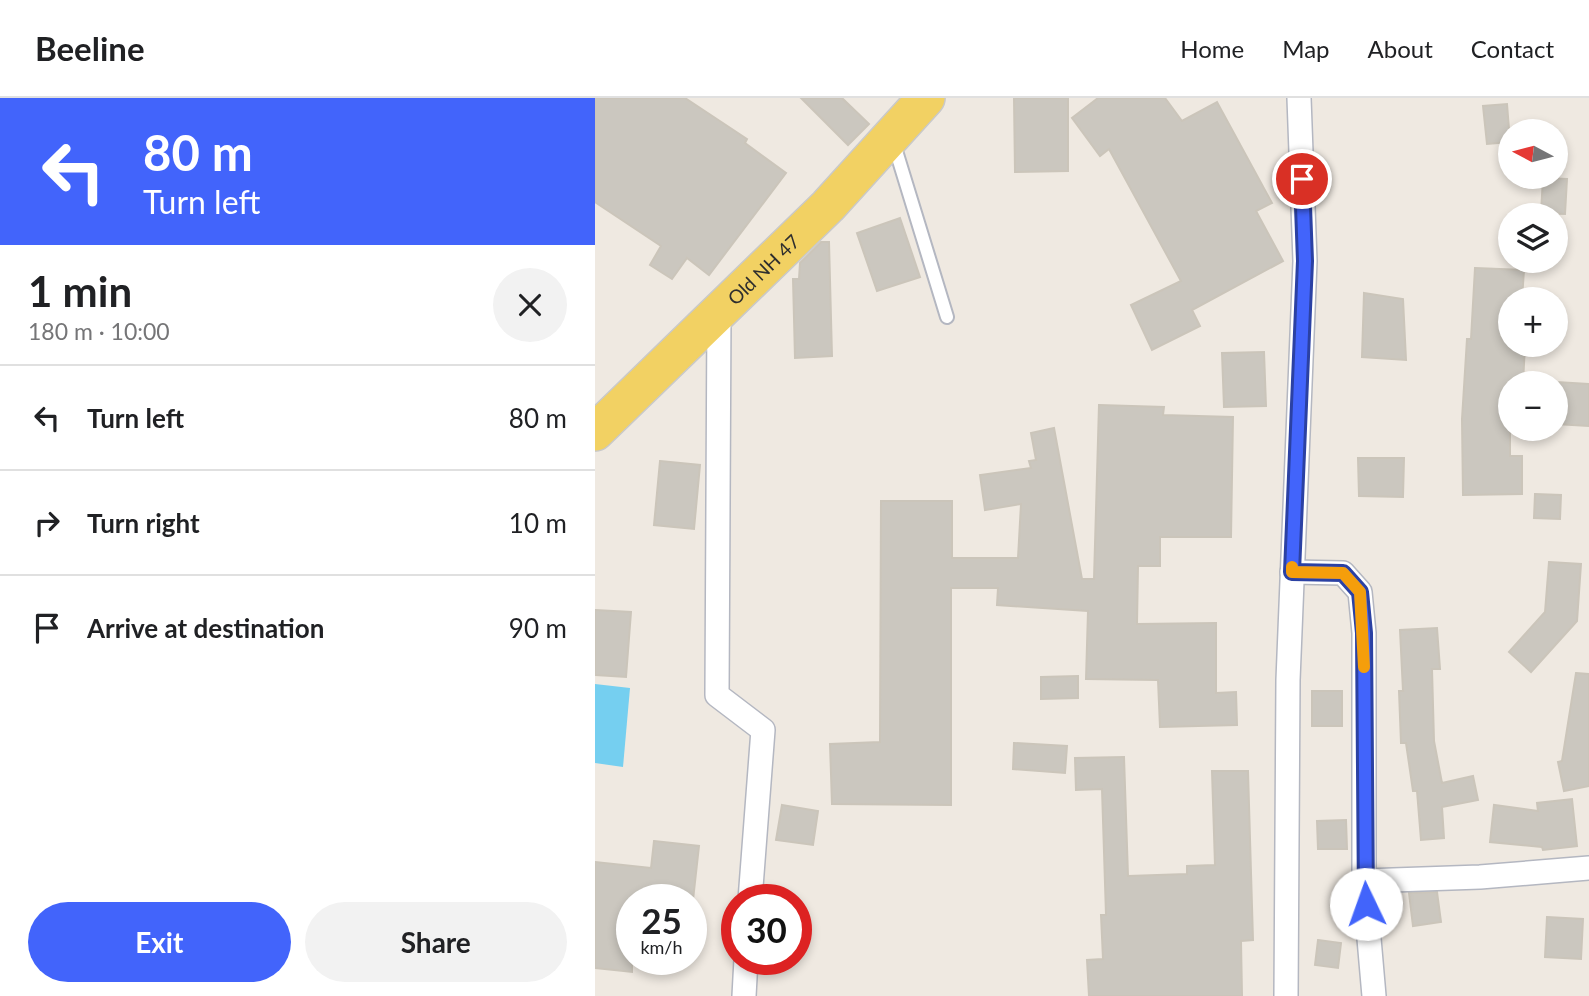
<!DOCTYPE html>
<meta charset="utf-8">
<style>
body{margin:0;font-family:Lato,sans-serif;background:#f2f2f2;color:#202124;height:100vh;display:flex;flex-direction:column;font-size:26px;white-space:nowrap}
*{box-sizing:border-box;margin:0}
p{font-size:23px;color:#757577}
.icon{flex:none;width:38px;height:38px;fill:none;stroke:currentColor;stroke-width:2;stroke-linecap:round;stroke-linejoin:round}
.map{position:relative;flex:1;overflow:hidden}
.side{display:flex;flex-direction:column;background:#fff;width:595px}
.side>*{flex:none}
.guide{background:#4264fb;color:#fff;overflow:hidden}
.needle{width:46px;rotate:277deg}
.tools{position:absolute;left:903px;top:21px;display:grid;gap:14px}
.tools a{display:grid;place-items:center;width:70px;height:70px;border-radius:50%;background:#fff;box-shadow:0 4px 10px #0003;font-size:35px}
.speed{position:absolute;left:21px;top:786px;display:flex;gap:14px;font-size:35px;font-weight:700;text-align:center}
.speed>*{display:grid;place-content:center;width:91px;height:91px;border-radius:50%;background:#fff;box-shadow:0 4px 10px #0003;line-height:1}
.speed small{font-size:18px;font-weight:400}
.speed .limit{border:10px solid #d22;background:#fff;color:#111}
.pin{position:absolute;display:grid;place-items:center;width:60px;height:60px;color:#fff;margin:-30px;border:4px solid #fff;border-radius:50%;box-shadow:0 2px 7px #0007}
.me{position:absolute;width:77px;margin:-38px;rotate:357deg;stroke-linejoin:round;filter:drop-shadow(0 0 5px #0008)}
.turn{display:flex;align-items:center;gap:24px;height:147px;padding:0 28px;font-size:32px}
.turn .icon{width:91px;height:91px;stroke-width:2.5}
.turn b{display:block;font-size:49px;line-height:60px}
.round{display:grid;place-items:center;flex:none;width:74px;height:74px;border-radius:37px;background:#f2f2f2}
.overview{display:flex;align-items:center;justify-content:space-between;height:119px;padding:0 28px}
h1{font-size:42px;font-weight:700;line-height:52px}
.action{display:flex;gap:14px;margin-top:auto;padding:14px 28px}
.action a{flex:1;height:80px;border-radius:42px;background:#4264fb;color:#fff;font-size:28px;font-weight:700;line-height:80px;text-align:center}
.action a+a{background:#f2f2f2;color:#202124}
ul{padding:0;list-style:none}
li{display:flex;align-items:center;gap:21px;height:105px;padding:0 28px;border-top:2px solid #e0e0e0}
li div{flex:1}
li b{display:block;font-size:26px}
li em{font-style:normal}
header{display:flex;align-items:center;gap:42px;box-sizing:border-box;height:98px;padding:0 35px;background:#fff;border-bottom:2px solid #e0e0e0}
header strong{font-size:33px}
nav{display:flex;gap:38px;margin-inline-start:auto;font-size:24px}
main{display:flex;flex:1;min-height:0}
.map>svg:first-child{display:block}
.water{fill:#75cff0}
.building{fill:#cbc7bf;stroke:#cbc5ba;stroke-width:2}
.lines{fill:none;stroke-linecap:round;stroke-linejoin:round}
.lane-casing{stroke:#b4b7c1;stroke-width:16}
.street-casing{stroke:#b4b7c1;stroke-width:26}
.primary-casing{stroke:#c9c9c9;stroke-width:40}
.lane{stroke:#fff;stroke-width:12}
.street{stroke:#fff;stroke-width:23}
.primary{stroke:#f2d163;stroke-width:37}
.route-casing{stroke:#2b41a3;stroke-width:18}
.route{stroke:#4264fb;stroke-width:12}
.slow{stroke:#f59e0b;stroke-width:12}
.labels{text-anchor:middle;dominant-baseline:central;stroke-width:7;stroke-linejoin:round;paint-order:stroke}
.street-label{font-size:19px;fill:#2e2e2e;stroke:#fff}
</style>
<header>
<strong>Beeline</strong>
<nav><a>Home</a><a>Map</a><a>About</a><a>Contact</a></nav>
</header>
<main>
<section class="side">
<div class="guide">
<div class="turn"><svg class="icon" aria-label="left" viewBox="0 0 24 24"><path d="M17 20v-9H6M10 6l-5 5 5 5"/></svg><div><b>80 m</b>Turn left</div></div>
</div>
<div class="overview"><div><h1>1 min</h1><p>180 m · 10:00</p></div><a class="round"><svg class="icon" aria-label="close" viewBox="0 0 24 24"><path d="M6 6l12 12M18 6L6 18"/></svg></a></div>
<ul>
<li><svg class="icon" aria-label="left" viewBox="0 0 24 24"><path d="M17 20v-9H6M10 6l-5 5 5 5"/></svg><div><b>Turn left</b></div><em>80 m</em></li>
<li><svg class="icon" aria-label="right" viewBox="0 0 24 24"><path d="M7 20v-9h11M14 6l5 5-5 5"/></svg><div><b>Turn right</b></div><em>10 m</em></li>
<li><svg class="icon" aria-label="arrive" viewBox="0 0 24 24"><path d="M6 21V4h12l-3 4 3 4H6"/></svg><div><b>Arrive at destination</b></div><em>90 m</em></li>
</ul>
<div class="action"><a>Exit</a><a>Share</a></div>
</section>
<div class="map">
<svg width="994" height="898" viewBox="0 0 994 898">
<rect width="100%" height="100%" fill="#efe9e1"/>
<path class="water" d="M 0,586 L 35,590 L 28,669 L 0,665 Z"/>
<g class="building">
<path d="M 0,0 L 90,0 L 152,41 L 150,45 L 191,75 L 114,177 L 92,160 L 77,181 L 55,167 L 66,148 L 0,104 Z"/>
<path d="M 206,0 L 247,0 L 274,26 L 253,47 Z"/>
<path d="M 419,0 L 473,0 L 473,73 L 420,74 Z"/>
<path d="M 503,0 L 570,0 L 587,23 L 622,4 L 677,105 L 661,113 L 688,163 L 597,212 L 605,228 L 557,252 L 536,207 L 586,183 L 514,51 L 505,58 L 477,20 Z"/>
<path d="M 912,6 L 915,44 L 892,46 L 888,8 Z"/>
<path d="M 948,80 L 972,81 L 970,116 L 946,115 Z"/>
<path d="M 305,120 L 325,179 L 282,193 L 262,135 Z"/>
<path d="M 226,144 L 234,144 L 237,258 L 200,260 L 198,181 L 204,181 L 205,165 Z"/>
<path d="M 880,170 L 929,172 L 927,201 L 915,201 L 915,247 L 930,247 L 928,285 L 915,285 L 915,358 L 927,358 L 927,396 L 868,397 L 867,321 L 872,241 L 876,241 Z"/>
<path d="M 769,195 L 808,201 L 811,262 L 767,259 Z"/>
<path d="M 669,254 L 671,308 L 629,309 L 627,255 Z"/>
<path d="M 961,284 L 994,286 L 994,328 L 961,326 Z"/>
<path d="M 504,307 L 569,309 L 568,317 L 638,319 L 636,439 L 565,439 L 565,468 L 543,468 L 542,526 L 621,525 L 621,595 L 641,594 L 642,627 L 565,629 L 563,582 L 491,581 L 493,513 L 402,507 L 403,490 L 356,490 L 356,707 L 237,706 L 235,646 L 285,644 L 286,403 L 357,403 L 357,460 L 423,460 L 426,406 L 390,412 L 385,377 L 436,370 L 434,363 L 441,362 L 436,335 L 459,330 L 487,481 L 499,481 Z"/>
<path d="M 763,360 L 809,360 L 808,399 L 764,398 Z"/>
<path d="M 65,363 L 105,367 L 99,431 L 59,427 Z"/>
<path d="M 940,396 L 966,397 L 965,421 L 939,420 Z"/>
<path d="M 954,464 L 986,466 L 982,523 L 936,574 L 914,554 L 950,514 Z"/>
<path d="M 0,512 L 36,514 L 31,579 L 0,577 Z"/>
<path d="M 842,530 L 845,571 L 837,571 L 839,643 L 847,685 L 878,678 L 883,702 L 847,709 L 849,740 L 826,742 L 822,693 L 818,693 L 811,645 L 806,645 L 804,593 L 808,593 L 805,532 Z"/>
<path d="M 981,575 L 994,576 L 994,688 L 969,693 L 963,664 L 967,663 Z"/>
<path d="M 483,578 L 483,600 L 446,601 L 446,579 Z"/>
<rect x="717" y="593" width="30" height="35"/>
<path d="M 419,645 L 472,648 L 470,675 L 418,671 Z"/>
<path d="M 529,659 L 533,778 L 592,776 L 592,768 L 620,767 L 617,673 L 653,673 L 658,842 L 646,843 L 647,898 L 494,898 L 492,862 L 508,861 L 506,817 L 511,817 L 507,691 L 481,692 L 480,660 Z"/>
<path d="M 977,701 L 982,748 L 948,752 L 947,749 L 895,744 L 899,707 L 943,713 L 942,705 Z"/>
<path d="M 187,707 L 223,713 L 218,747 L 181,742 Z"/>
<path d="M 751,722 L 752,751 L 723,751 L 722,723 Z"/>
<path d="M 59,743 L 104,748 L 98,802 L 37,802 L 34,851 L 37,851 L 37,874 L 0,870 L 0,764 L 56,770 Z"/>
<path d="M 842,794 L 846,824 L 818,828 L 814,795 Z"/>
<path d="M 952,819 L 988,821 L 986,861 L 950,859 Z"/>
<path d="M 723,842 L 746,845 L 743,870 L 720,867 Z"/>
</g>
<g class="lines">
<g class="lane-casing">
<path id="lane" d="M 298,43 L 352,219"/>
</g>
<g class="street-casing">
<g id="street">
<path d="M 124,213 L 122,597 L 168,632 L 155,802"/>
<path d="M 697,474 L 748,475 L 765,494 L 769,535 L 769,783 L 779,898"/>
<path d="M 769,783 L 885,779 L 994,770"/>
<path d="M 149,898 L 151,861"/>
<path d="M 691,898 L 693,582 L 710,163 L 704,0"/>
</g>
</g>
<g class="primary-casing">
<g id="primary">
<path id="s1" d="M 0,334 L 233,108 L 331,0"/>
</g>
</g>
<use href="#lane" class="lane"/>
<use href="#street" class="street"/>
<use href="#primary" class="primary"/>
</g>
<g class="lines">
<g class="route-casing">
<path id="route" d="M 707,81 L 710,163 L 697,474 L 748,475 L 765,494 L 769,535 L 771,806"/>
</g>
<use href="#route" class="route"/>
<path class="slow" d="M 697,469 L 697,474 L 748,475 L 765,494 L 769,569"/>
</g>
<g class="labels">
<g class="street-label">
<text stroke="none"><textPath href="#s1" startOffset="234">Old NH 47</textPath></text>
</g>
</g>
</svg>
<div class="tools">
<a><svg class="needle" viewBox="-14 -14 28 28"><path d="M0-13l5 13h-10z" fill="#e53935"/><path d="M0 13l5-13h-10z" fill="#757577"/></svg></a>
<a><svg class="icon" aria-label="layers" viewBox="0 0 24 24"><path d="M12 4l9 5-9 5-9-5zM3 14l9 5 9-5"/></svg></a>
<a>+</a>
<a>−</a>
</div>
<div class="speed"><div>25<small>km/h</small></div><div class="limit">30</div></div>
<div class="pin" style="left:707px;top:81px;background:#d93025"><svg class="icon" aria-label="arrive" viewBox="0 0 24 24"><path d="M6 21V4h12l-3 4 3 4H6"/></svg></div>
<svg class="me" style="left:771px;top:806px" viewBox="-20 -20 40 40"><circle r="19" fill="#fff"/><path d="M0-13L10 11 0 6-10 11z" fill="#4264fb"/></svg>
</div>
</main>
